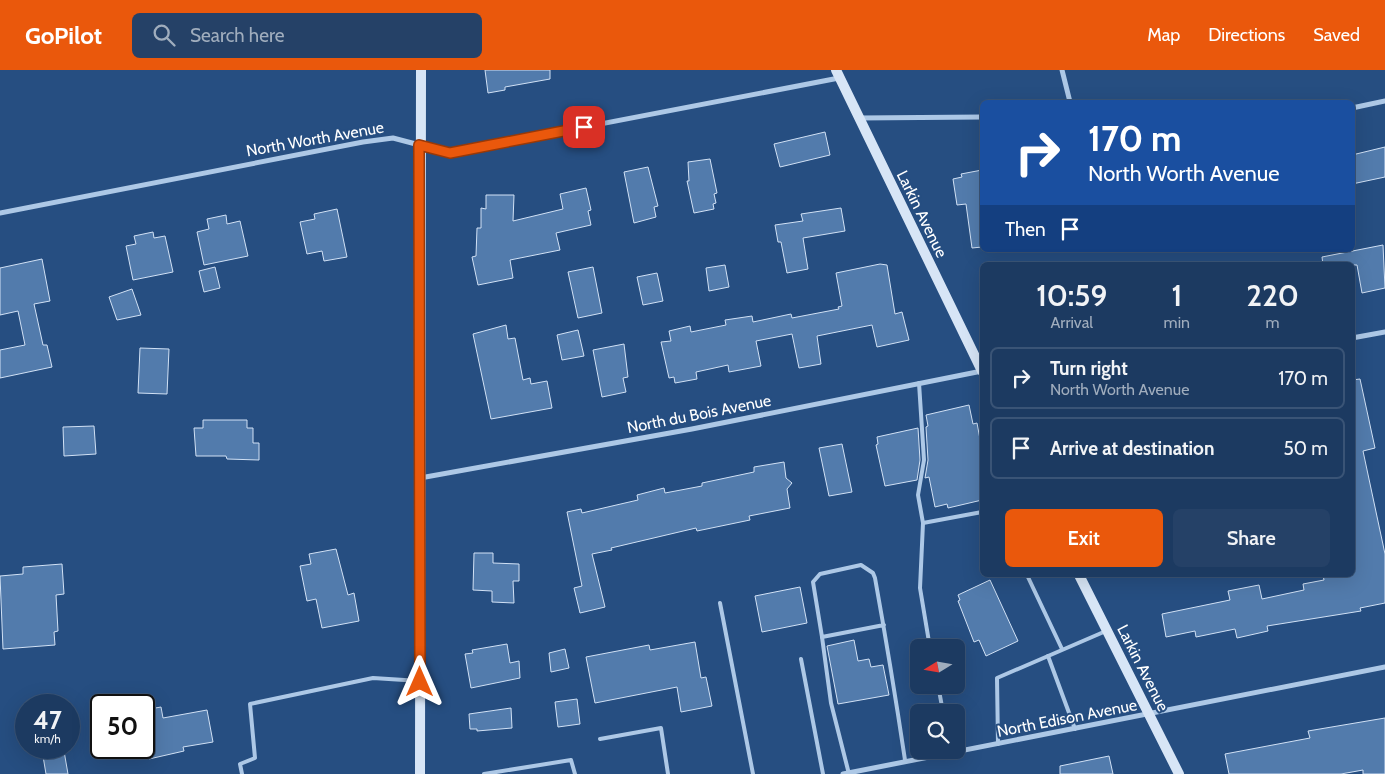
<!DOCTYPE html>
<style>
body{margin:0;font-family:Cabin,sans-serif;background:#254167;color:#f1f3f6;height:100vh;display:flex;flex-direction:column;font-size:19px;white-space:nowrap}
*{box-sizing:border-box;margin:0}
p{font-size:16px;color:#a0adbd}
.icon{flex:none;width:28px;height:28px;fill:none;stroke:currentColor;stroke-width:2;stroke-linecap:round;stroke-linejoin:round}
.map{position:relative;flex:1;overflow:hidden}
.side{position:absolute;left:980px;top:192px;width:375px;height:315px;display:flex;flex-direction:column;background:#1c3a61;border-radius:8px;box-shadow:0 5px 20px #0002,0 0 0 1px #3a5476}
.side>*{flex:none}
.banner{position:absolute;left:980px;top:30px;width:375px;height:152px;border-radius:8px;box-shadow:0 5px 20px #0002,0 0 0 1px #3a5476;background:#1a4fa0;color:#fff;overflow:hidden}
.needle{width:32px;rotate:259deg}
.tools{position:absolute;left:910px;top:569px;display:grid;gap:10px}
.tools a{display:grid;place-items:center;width:55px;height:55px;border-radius:8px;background:#1c3a61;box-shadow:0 5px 20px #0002,0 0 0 1px #3a5476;font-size:25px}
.speed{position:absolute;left:15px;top:624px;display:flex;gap:10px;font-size:25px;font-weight:700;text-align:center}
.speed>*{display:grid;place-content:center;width:65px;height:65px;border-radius:50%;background:#1c3a61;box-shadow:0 5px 20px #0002,0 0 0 1px #3a5476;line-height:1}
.speed small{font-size:12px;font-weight:400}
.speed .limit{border:2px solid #111;border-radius:8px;background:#fff;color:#111}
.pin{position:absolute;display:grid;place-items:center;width:42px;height:42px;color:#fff;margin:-21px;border-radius:10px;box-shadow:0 2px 8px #0006}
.me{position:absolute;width:55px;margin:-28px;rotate:0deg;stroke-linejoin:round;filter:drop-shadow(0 0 4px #0008)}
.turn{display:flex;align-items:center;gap:18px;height:105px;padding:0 25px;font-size:22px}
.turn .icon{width:65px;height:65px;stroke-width:2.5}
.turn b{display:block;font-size:35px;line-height:42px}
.then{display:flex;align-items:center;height:48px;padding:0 25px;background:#0003;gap:10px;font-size:19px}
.eta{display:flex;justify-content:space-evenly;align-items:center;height:85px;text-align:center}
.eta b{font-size:30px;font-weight:600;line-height:35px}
.action{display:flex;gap:10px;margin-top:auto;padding:10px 25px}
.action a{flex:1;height:58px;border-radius:8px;background:#ea580c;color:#fff;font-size:20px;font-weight:600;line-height:58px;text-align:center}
.action a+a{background:#254167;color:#f1f3f6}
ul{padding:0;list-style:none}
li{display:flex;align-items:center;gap:15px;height:62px;margin:0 10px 8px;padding:0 15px;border:2px solid #3a5476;border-radius:8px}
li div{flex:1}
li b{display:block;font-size:19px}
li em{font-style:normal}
header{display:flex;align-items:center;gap:30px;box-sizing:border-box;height:70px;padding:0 25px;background:#ea580c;color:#fff}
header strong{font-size:24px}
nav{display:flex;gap:28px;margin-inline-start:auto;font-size:18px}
.search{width:350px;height:45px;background:#254167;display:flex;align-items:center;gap:12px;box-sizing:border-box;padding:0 18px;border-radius:8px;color:#a0adbd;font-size:19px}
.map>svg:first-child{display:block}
.building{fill:#527bac;stroke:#d1e1f5}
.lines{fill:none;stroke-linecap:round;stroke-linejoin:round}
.lane{stroke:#adc8e6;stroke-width:4}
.street{stroke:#adc8e6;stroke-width:5}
.secondary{stroke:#d7e5f6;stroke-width:10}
.route-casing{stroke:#983908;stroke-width:12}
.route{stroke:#ea580c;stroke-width:9}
.labels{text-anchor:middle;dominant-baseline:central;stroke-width:4;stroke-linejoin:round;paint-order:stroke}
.street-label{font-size:16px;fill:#fff;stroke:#264e81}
</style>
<header>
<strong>GoPilot</strong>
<div class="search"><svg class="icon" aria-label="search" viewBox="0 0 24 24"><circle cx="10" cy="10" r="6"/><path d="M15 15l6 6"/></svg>Search here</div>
<nav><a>Map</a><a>Directions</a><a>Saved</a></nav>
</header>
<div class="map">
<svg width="1385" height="704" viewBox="0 0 1385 704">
<rect width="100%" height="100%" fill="#264e81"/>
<g class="building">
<path d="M 485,0 L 550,0 L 550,9 L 505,17 L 505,20 L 488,23 Z"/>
<path d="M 825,62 L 830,85 L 780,97 L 774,74 Z"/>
<path d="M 1385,77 L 1385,107 L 1352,114 L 1352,85 Z"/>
<path d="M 710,89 L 717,123 L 714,124 L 716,133 L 713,134 L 714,139 L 694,143 L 687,111 L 689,111 L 688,92 Z"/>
<path d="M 648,97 L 658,136 L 654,137 L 656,147 L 634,153 L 624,102 Z"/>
<path d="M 982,100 L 982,177 L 972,178 L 966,134 L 957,135 L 953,109 L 962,107 L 961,104 Z"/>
<path d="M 586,118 L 591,140 L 588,141 L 591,155 L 556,163 L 560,180 L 510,190 L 513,208 L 478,215 L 472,187 L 476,186 L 477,158 L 481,158 L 481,138 L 486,139 L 486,125 L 514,125 L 513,151 L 563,139 L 560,124 Z"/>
<path d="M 841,138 L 845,161 L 803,168 L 808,199 L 787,203 L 781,172 L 778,172 L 775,155 L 803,151 L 801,144 Z"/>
<path d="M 337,139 L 347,187 L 324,191 L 322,181 L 307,184 L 300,152 L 315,149 L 314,144 Z"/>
<path d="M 226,145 L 227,154 L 240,151 L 248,186 L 204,195 L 197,162 L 209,159 L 207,149 Z"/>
<path d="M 153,162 L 154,168 L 165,166 L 173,202 L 133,210 L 126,176 L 136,174 L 134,166 Z"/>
<path d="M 1383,175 L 1385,218 L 1362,223 L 1357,195 L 1323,195 L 1322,187 Z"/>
<path d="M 42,189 L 50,231 L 34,234 L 43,275 L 47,275 L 52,297 L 0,308 L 0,280 L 25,275 L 18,241 L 0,245 L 0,198 Z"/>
<path d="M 880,194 L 887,195 L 895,244 L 902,242 L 909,270 L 877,277 L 872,255 L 817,266 L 821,294 L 799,298 L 792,264 L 756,271 L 761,296 L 729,302 L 728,295 L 696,302 L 697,309 L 675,313 L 674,307 L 669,308 L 661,272 L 671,271 L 669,261 L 690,256 L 691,262 L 726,255 L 725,250 L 752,246 L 753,252 L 791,244 L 792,248 L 839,239 L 838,237 L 842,236 L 836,203 Z"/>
<path d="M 725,195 L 729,217 L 709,221 L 706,198 Z"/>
<path d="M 215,197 L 220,218 L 204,222 L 199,201 Z"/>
<path d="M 593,197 L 602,243 L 578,248 L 568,202 Z"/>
<path d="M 657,203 L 663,231 L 643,235 L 637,207 Z"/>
<path d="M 132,219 L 141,245 L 117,250 L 109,227 Z"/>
<path d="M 506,255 L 508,269 L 515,268 L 523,310 L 530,308 L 531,314 L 547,311 L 552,338 L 491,349 L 473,264 Z"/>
<path d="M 578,260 L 584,286 L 562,290 L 557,265 Z"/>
<path d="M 624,274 L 628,307 L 623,308 L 626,322 L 602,327 L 593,280 Z"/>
<path d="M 140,278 L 169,279 L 167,324 L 138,323 Z"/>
<path d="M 1360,309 L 1375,378 L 1363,381 L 1385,484 L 1385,533 L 1360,538 L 1361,541 L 1267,556 L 1268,561 L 1237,568 L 1235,559 L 1196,567 L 1195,561 L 1166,567 L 1162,544 L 1230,530 L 1228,521 L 1259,515 L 1262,529 L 1304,520 L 1303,514 L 1324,510 L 1323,505 L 1352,505 L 1352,310 Z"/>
<path d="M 969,335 L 973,354 L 977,353 L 982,380 L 982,430 L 948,438 L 947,434 L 935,437 L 929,407 L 925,408 L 928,390 L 926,357 L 928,356 L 926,345 Z"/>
<path d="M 203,350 L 247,350 L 247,358 L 253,358 L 253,373 L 259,373 L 259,390 L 227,389 L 226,386 L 196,386 L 194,358 L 203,358 Z"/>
<path d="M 94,356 L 96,384 L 64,386 L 63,357 Z"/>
<path d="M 918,358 L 920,390 L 917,410 L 885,416 L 876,375 L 878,374 L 877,367 Z"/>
<path d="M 842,374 L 852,422 L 829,426 L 819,378 Z"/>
<path d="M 784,392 L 786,408 L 792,413 L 787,419 L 790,438 L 749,446 L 750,450 L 697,461 L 696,458 L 611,478 L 612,480 L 592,484 L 605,537 L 580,543 L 574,518 L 582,516 L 567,442 L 581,439 L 582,443 L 625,433 L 638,430 L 637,425 L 664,418 L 665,423 L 702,416 L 702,413 L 754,402 L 754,397 Z"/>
<path d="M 336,479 L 348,525 L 354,523 L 359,551 L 322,558 L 316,529 L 307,531 L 300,496 L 311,494 L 309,484 Z"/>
<path d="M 474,483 L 493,483 L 493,493 L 519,494 L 519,511 L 513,511 L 514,533 L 492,532 L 492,521 L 473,520 Z"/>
<path d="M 62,494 L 64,524 L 56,525 L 58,561 L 54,562 L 55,575 L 3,579 L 0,506 L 23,504 L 23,497 Z"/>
<path d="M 990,510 L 1018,571 L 986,586 L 979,570 L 974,572 L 958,531 L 960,530 L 958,525 Z"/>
<path d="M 800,517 L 807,553 L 762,562 L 755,526 Z"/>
<path d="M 854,570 L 858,591 L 869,589 L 871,597 L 883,595 L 889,625 L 838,634 L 827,576 Z"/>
<path d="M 695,572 L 701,608 L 706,607 L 712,636 L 681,642 L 677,617 L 595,633 L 586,587 L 649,575 L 650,580 Z"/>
<path d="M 507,574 L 510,593 L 519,591 L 520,608 L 471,618 L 465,584 L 473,583 L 472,580 Z"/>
<path d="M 565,579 L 569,598 L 551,602 L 549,583 Z"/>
<path d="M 577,629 L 580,654 L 558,657 L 555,632 Z"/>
<path d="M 161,637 L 163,648 L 207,640 L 213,672 L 183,677 L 184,681 L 149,689 L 144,658 L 144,640 Z"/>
<path d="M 511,638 L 512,658 L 477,661 L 477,659 L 470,659 L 469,644 Z"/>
<path d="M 1385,648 L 1385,704 L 1363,704 L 1363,700 L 1341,704 L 1229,704 L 1225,684 L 1310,668 L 1308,661 Z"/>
<path d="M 64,681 L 68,704 L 46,704 L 43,686 Z"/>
<path d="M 1109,686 L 1113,704 L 1060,704 L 1060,696 Z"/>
</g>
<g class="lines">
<g class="lane">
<path d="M 919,313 L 924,390 L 918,425 L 923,453 L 920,518 L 930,578"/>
<path d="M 923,453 L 982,442"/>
<path d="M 1027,505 L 1062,579"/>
<path d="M 720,533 L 753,704"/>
<path d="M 884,555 L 822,567 L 813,512 L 820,504 L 861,495 L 873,503 L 875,508 C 886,569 896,630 905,690"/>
<path d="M 822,567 L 831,633 L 849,704"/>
<path d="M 1048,586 L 1075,659"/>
<path d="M 801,589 L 823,704"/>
<path d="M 938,615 L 943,642"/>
<path d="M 600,669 L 661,658 L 668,704"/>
<path d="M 998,674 L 997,608 L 1106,561"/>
<path d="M 242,704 L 240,694 L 255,688 L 250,634 L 373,608 L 420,611"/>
<path d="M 484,704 L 571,690 L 575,704"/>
</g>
<g class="street">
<path d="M 1062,0 L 1070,32"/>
<path d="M 1352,38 L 1385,31"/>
<path d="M 859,48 L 982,47"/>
<path d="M 0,143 L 363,72 L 393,68 L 450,83 L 839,8"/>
<path d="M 1352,268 L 1385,262"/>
<path d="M 420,408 L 692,359 L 982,301"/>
<path d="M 843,704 L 1385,597"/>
</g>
<g class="secondary">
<path d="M 836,0 L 982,301"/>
<path d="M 1079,505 L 1179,704"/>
<path d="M 420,704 L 421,0"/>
</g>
</g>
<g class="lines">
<g class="route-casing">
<path id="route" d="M 420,612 L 419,75 L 450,83 L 584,57"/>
</g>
<use href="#route" class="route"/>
</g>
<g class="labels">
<g class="street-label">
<text transform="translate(315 69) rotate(-10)">North Worth Avenue</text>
<text transform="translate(922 144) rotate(64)">Larkin Avenue</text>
<text transform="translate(699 344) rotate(-11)">North du Bois Avenue</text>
<text transform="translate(1143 598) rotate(63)">Larkin Avenue</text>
<text transform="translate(1067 648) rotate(-11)">North Edison Avenue</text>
</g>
</g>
</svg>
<div class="tools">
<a><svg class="needle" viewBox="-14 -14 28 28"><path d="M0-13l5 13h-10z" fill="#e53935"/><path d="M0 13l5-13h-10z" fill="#a0adbd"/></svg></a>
<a><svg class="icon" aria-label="search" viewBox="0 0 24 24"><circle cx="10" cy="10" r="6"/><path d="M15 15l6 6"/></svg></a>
</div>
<div class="speed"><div>47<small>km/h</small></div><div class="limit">50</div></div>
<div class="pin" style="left:584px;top:57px;background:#d93025"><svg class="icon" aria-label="arrive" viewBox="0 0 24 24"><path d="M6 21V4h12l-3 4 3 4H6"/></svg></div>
<svg class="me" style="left:420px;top:612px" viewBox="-20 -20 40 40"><path d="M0-17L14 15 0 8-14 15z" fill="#ea580c" stroke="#fff" stroke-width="4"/></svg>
<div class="banner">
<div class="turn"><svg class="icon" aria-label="right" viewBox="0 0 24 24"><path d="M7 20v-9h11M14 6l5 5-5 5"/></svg><div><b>170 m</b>North Worth Avenue</div></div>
<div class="then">Then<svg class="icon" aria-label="arrive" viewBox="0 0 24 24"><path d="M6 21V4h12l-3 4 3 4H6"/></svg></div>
</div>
<section class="side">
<div class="eta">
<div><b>10:59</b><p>Arrival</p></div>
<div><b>1</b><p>min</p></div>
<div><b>220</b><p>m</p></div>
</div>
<ul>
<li><svg class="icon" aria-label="right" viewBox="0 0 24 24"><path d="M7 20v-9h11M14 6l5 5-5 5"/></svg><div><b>Turn right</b><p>North Worth Avenue</p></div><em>170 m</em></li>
<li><svg class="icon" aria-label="arrive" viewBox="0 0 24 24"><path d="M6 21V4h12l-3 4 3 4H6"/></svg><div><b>Arrive at destination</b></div><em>50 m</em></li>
</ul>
<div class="action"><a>Exit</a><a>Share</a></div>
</section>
</div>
